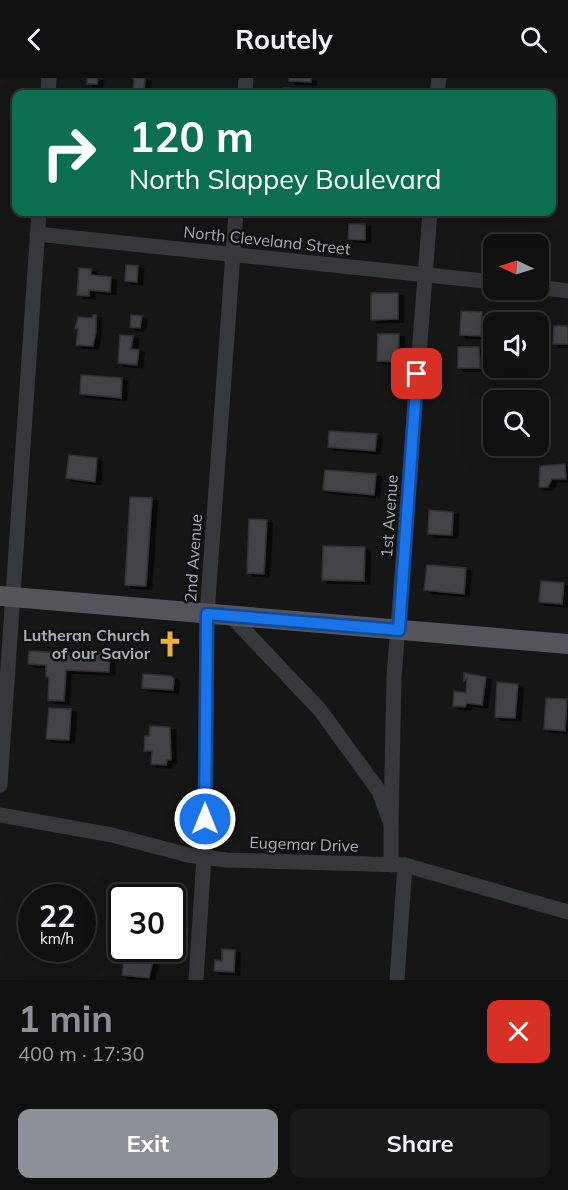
<!DOCTYPE html>
<meta charset="utf-8">
<style>
body{margin:0;font-family:Mulish,sans-serif;background:#19191a;color:#f1f3f6;height:100vh;display:flex;flex-direction:column;font-size:22px;white-space:nowrap}
*{box-sizing:border-box;margin:0}
p{font-size:20px;color:#9c9d9f}
.icon{flex:none;width:33px;height:33px;fill:none;stroke:currentColor;stroke-width:2;stroke-linecap:round;stroke-linejoin:round}
.map{position:relative;height:902px;overflow:hidden}
.side{display:flex;flex-direction:column;background:#101011;flex:1}
.side>*{flex:none}
.banner{position:absolute;left:12px;top:12px;width:544px;height:126px;border-radius:12px;box-shadow:0 6px 24px #0002,0 0 0 2px #303031;background:#0b6e4f;color:#fff;overflow:hidden}
.needle{width:39px;rotate:274deg}
.controls{position:absolute;left:483px;top:156px;display:grid;gap:12px}
.controls a{display:grid;place-items:center;width:66px;height:66px;border-radius:12px;background:#101011;box-shadow:0 6px 24px #0002,0 0 0 2px #303031;font-size:30px}
.speed{position:absolute;left:18px;top:806px;display:flex;gap:12px;font-size:30px;font-weight:700;text-align:center}
.speed>*{display:grid;place-content:center;width:78px;height:78px;border-radius:50%;background:#101011;box-shadow:0 6px 24px #0002,0 0 0 2px #303031;line-height:1}
.speed small{font-size:15px;font-weight:400}
.speed .limit{border:3px solid #111;border-radius:9px;background:#fff;color:#111}
.pin{position:absolute;display:grid;place-items:center;width:51px;height:51px;color:#fff;margin:-26px;border-radius:12px;box-shadow:0 3px 9px #0006}
.me{position:absolute;width:66px;margin:-33px;rotate:0deg;stroke-linejoin:round;filter:drop-shadow(0 0 4px #0008)}
.turn{display:flex;align-items:center;gap:21px;height:126px;padding:0 18px;font-size:27px}
.turn .icon{width:78px;height:78px;stroke-width:2.5}
.turn b{display:block;font-size:42px;line-height:51px}
.round{display:grid;place-items:center;flex:none;width:63px;height:63px;border-radius:12px;background:#19191a}
.head{display:flex;align-items:center;justify-content:space-between;height:102px;padding:0 18px}
h1{font-size:36px;font-weight:700;line-height:45px;color:#8c9099}
.primary-button{display:flex;gap:12px;margin-top:auto;padding:12px 18px}
.primary-button a{flex:1;height:69px;border-radius:12px;background:#8c9099;color:#fff;font-size:24px;font-weight:700;line-height:69px;text-align:center}
.primary-button a+a{background:#19191a;color:#f1f3f6}
header{display:flex;justify-content:space-between;align-items:center;height:78px;padding:0 18px;background:#101011;font-size:27px;font-weight:700}
.map>svg:first-child{display:block}
.building{fill:#424347;stroke:#303033;stroke-width:1.5;filter:url(#shadow)}
.lines{fill:none;stroke-linecap:round;stroke-linejoin:round}
.minor{stroke:#37383c;stroke-width:15}
.major{stroke:#53555b;stroke-width:20}
.route-casing{stroke:#114b97;stroke-width:15}
.route{stroke:#1a73e8;stroke-width:10}
.labels{text-anchor:middle;dominant-baseline:central;stroke-width:5;stroke-linejoin:round;paint-order:stroke}
.street-label{font-size:16px;fill:#a8acb7;stroke:#111112}
.poi-label{font-size:16px;font-weight:bold;fill:#a8acb7;stroke:#111112;text-anchor:end}
</style>
<header><svg class="icon" aria-label="back" viewBox="0 0 24 24"><path d="M15 5l-7 7 7 7"/></svg>Routely<svg class="icon" aria-label="search" viewBox="0 0 24 24"><circle cx="10" cy="10" r="6"/><path d="M15 15l6 6"/></svg></header>
<div class="map">
<svg width="568" height="902" viewBox="0 0 568 902">
<defs>
<filter id="shadow"><feDropShadow dx="5.5" dy="3" stdDeviation="0" flood-color="#0009"/></filter>
</defs>
<rect width="100%" height="100%" fill="#161617"/>
<g class="building">
<path d="M 87,0 L 98,0 L 97,6 L 87,6 Z"/>
<path d="M 134,0 L 145,0 L 144,13 L 133,13 Z"/>
<path d="M 289,0 L 311,0 L 311,4 L 289,3 Z"/>
<path d="M 283,10 L 311,11 L 311,16 L 283,16 Z"/>
<path d="M 349,146 L 365,146 L 365,162 L 348,161 Z"/>
<path d="M 126,187 L 138,188 L 137,204 L 125,203 Z"/>
<path d="M 79,190 L 91,191 L 91,197 L 111,199 L 110,214 L 89,212 L 89,218 L 77,217 Z"/>
<path d="M 371,215 L 398,215 L 398,241 L 371,242 Z"/>
<path d="M 461,233 L 482,234 L 481,258 L 460,257 Z"/>
<path d="M 93,237 L 96,237 L 96,253 L 93,268 L 76,267 L 78,251 L 75,251 L 78,239 L 92,240 Z"/>
<path d="M 131,237 L 142,238 L 140,250 L 130,249 Z"/>
<path d="M 554,248 L 568,248 L 568,266 L 553,266 Z"/>
<path d="M 378,256 L 399,256 L 398,284 L 377,283 Z"/>
<path d="M 120,257 L 133,258 L 131,271 L 139,272 L 137,287 L 118,285 Z"/>
<path d="M 458,269 L 479,269 L 480,290 L 458,290 Z"/>
<path d="M 81,297 L 122,300 L 121,320 L 80,316 Z"/>
<path d="M 329,353 L 377,356 L 375,373 L 328,369 Z"/>
<path d="M 69,377 L 97,380 L 95,404 L 66,400 Z"/>
<path d="M 565,386 L 566,401 L 552,401 L 548,409 L 539,409 L 540,388 Z"/>
<path d="M 325,392 L 376,396 L 374,417 L 323,412 Z"/>
<path d="M 130,419 L 152,420 L 146,508 L 125,507 Z"/>
<path d="M 429,432 L 453,434 L 452,457 L 428,456 Z"/>
<path d="M 249,441 L 267,442 L 264,496 L 247,495 Z"/>
<path d="M 323,468 L 365,469 L 364,503 L 322,502 Z"/>
<path d="M 427,487 L 466,490 L 464,516 L 424,512 Z"/>
<path d="M 541,503 L 564,505 L 562,526 L 539,524 Z"/>
<path d="M 29,573 L 110,577 L 109,594 L 66,592 L 64,623 L 48,622 L 49,599 L 46,599 L 46,587 L 28,586 Z"/>
<path d="M 464,595 L 486,599 L 482,627 L 467,625 L 465,629 L 453,628 L 454,613 L 466,615 L 467,600 L 464,603 Z"/>
<path d="M 143,596 L 171,598 L 174,601 L 173,612 L 142,610 Z"/>
<path d="M 497,604 L 518,606 L 515,640 L 495,639 Z"/>
<path d="M 546,620 L 567,621 L 565,653 L 544,651 Z"/>
<path d="M 49,630 L 71,631 L 69,662 L 46,661 Z"/>
<path d="M 150,648 L 170,649 L 171,682 L 167,682 L 166,687 L 151,686 L 152,673 L 144,673 L 145,658 L 149,658 Z"/>
<path d="M 222,871 L 235,872 L 234,894 L 214,893 L 215,882 L 222,883 Z"/>
<path d="M 141,873 L 155,874 L 149,900 L 122,897 L 124,880 L 141,881 Z"/>
</g>
<g class="lines">
<g class="minor">
<path d="M 48,16 L 49,0"/>
<path d="M 245,16 L 246,0"/>
<path d="M 437,16 L 439,0"/>
<path d="M 37,156 L 494,204"/>
<path d="M 538,209 L 568,213"/>
<path d="M 230,537 L 320,632 L 379,713 L 391,746 L 391,787"/>
<path d="M 0,707 L 39,134"/>
<path d="M 0,737 L 112,757 L 188,777 L 226,782 L 405,787 L 568,834"/>
<path d="M 391,746 L 394,599 L 430,134"/>
<path d="M 196,902 L 205,763 L 207,536 L 236,134"/>
<path d="M 397,902 L 405,787"/>
</g>
<path class="major" d="M 0,518 L 568,566"/>
</g>
<g class="lines">
<g class="route-casing">
<path id="route" d="M 205,741 L 207,536 L 399,552 L 417,296"/>
</g>
<use href="#route" class="route"/>
</g>
<defs>
<g id="church-bare" transform="scale(2.07)"><path d="M-1.2-6h2.4v3.5h3.3v2.4h-3.3V6h-2.4V-.1h-3.3v-2.4h3.3Z" fill="#ebb23b" stroke="#111112" stroke-width="2.5" paint-order="stroke"/></g>
</defs>
<g fill-rule="evenodd">
<use href="#church-bare" x="170" y="566"/>
</g>
<g class="labels">
<g class="street-label">
<text transform="translate(267 162) rotate(6)">North Cleveland Street</text>
<text transform="translate(389 438) rotate(-86)">1st Avenue</text>
<text transform="translate(193 480) rotate(-86)">2nd Avenue</text>
<text transform="translate(304 766) rotate(2)">Eugemar Drive</text>
</g>
<g class="poi-label">
<text x="150" y="557">Lutheran Church<tspan x="150" dy="18">of our Savior</tspan></text>
</g>
</g>
</svg>
<div class="controls">
<a><svg class="needle" viewBox="-14 -14 28 28"><path d="M0-13l5 13h-10z" fill="#e53935"/><path d="M0 13l5-13h-10z" fill="#9c9d9f"/></svg></a>
<a><svg class="icon" aria-label="sound" viewBox="0 0 24 24"><path d="M4 9h4l5-4v14l-5-4H4zM17 9q2 3 0 6"/></svg></a>
<a><svg class="icon" aria-label="search" viewBox="0 0 24 24"><circle cx="10" cy="10" r="6"/><path d="M15 15l6 6"/></svg></a>
</div>
<div class="speed"><div>22<small>km/h</small></div><div class="limit">30</div></div>
<div class="pin" style="left:417px;top:296px;background:#d93025"><svg class="icon" aria-label="arrive" viewBox="0 0 24 24"><path d="M6 21V4h12l-3 4 3 4H6"/></svg></div>
<svg class="me" style="left:205px;top:741px" viewBox="-20 -20 40 40"><circle r="17" fill="#1a73e8" stroke="#fff" stroke-width="3"/><path d="M0-11L8 9 0 5-8 9z" fill="#fff"/></svg>
<div class="banner">
<div class="turn"><svg class="icon" aria-label="right" viewBox="0 0 24 24"><path d="M7 20v-9h11M14 6l5 5-5 5"/></svg><div><b>120 m</b>North Slappey Boulevard</div></div>
</div>
</div>
<section class="side">
<div class="head"><div><h1>1 min</h1><p>400 m · 17:30</p></div><a class="round" style="background:#d93025;color:#fff"><svg class="icon" aria-label="close" viewBox="0 0 24 24"><path d="M6 6l12 12M18 6L6 18"/></svg></a></div>
<div class="primary-button"><a>Exit</a><a>Share</a></div>
</section>
